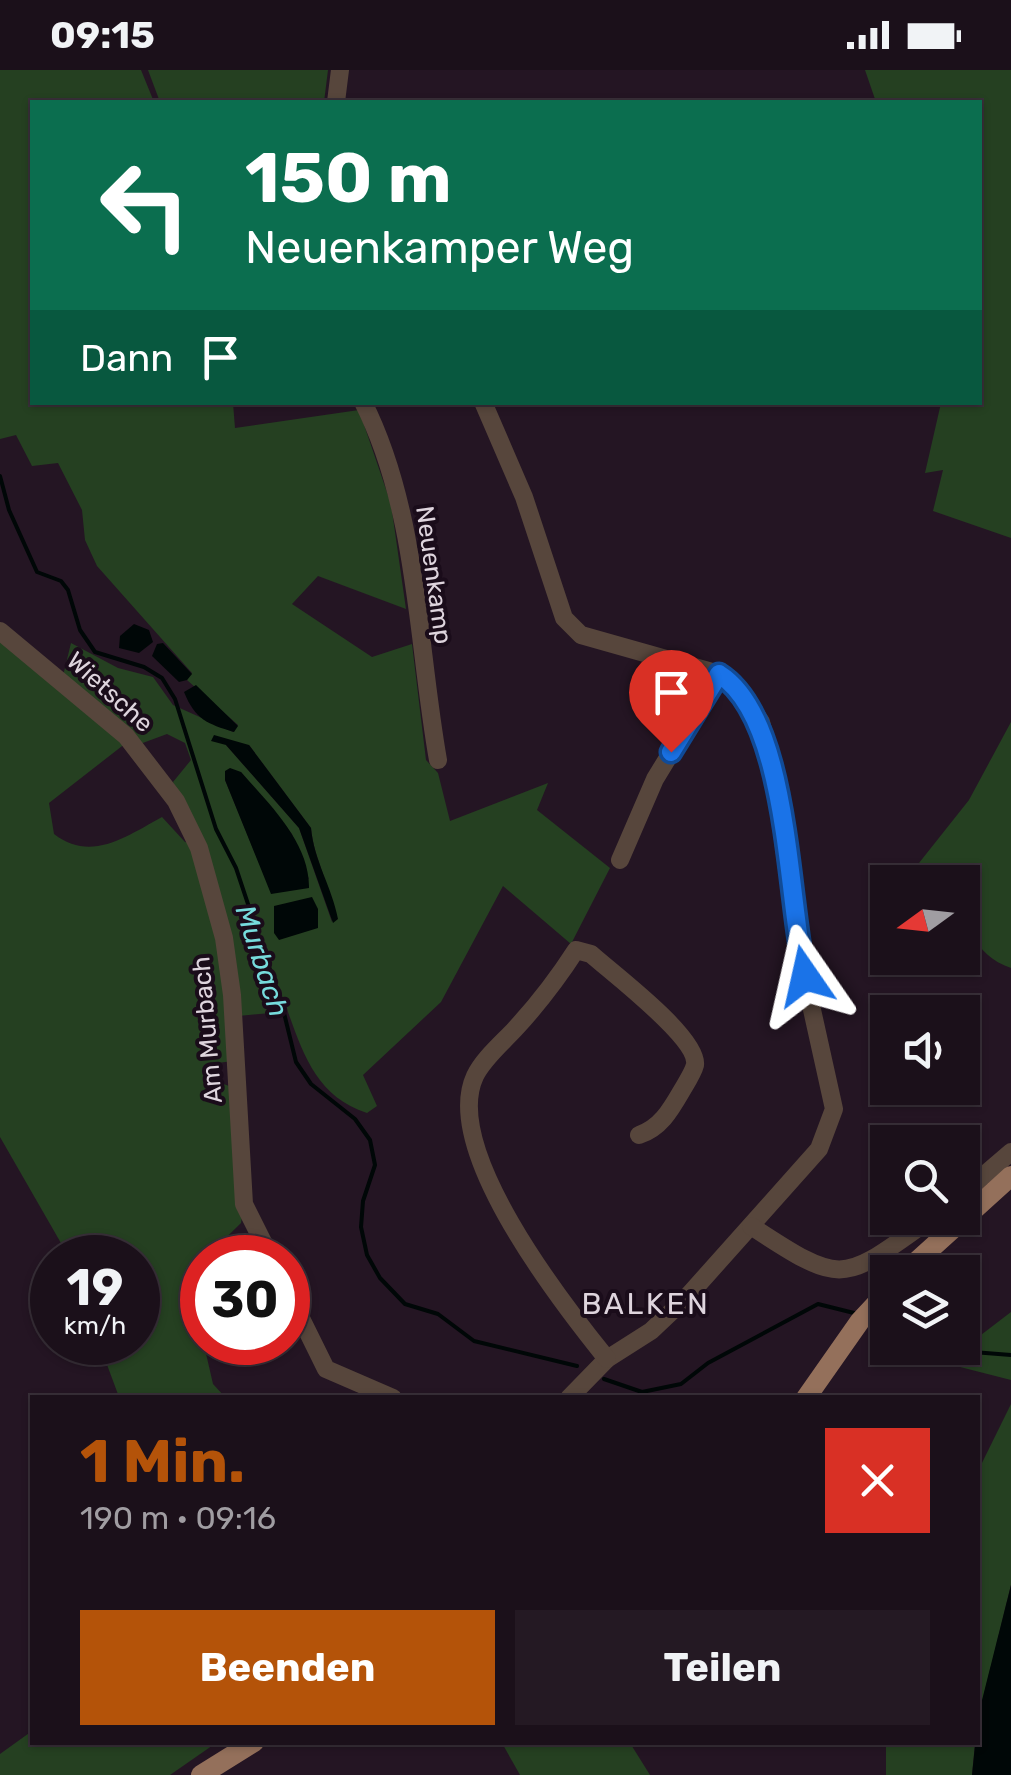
<!DOCTYPE html>
<html lang="de">
<meta charset="utf-8">
<style>
body{margin:0;font-family:Rubik,sans-serif;background:#241923;color:#f1f3f6;height:100vh;display:flex;flex-direction:column;font-size:38px;white-space:nowrap}
*{box-sizing:border-box;margin:0}
p{font-size:32px;color:#a09da2}
.icon{flex:none;width:55px;height:55px;fill:none;stroke:currentColor;stroke-width:2;stroke-linecap:round;stroke-linejoin:round}
.map{position:relative;flex:1;overflow:hidden}
.side{position:absolute;left:30px;top:1325px;width:950px;height:350px;display:flex;flex-direction:column;background:#1b101a;border-radius:0px;box-shadow:0 2px 8px #0004,0 0 0 2px #393039}
.side>*{flex:none}
.guide{position:absolute;left:30px;top:30px;width:952px;height:305px;border-radius:0px;box-shadow:0 2px 8px #0004,0 0 0 2px #393039;background:#0b6e4f;color:#fff;overflow:hidden}
.needle{width:65px;rotate:255deg}
.buttons{position:absolute;left:870px;top:795px;display:grid;gap:20px}
.buttons a{display:grid;place-items:center;width:110px;height:110px;border-radius:0px;background:#1b101a;box-shadow:0 2px 8px #0004,0 0 0 2px #393039;font-size:50px}
.speed{position:absolute;left:30px;top:1165px;display:flex;gap:20px;font-size:50px;font-weight:700;text-align:center}
.speed>*{display:grid;place-content:center;width:130px;height:130px;border-radius:50%;background:#1b101a;box-shadow:0 2px 8px #0004,0 0 0 2px #393039;line-height:1}
.speed small{font-size:25px;font-weight:400}
.speed .limit{border:15px solid #d22;background:#fff;color:#111}
.pin{position:absolute;display:grid;place-items:center;width:85px;height:85px;color:#fff;margin:-102px -42px;border-radius:50% 50% 50% 0;rotate:-45deg;box-shadow:0 0 10px #0007}
.pin .icon{rotate:45deg}
.me{position:absolute;width:110px;margin:-55px;rotate:349deg;stroke-linejoin:round;filter:drop-shadow(0 0 8px #0008)}
.turn{display:flex;align-items:center;gap:35px;height:210px;padding:0 50px;font-size:45px}
.turn .icon{width:130px;height:130px;stroke-width:2.5}
.turn b{display:block;font-size:70px;line-height:85px}
.then{display:flex;align-items:center;height:95px;padding:0 50px;background:#0003;gap:20px;font-size:38px}
.round{display:grid;place-items:center;flex:none;width:105px;height:105px;border-radius:0px;background:#241923}
.overview{display:flex;align-items:center;justify-content:space-between;height:170px;padding:0 50px}
h1{font-size:60px;font-weight:700;line-height:75px;color:#b45309}
.primary-button{display:flex;gap:20px;margin-top:auto;padding:20px 50px}
.primary-button a{flex:1;height:115px;border-radius:0px;background:#b45309;color:#fff;font-size:40px;font-weight:700;line-height:115px;text-align:center}
.primary-button a+a{background:#241923;color:#f1f3f6}
.status{display:flex;justify-content:space-between;align-items:center;height:70px;padding:0 50px;background:#1b101a;direction:ltr}
.status svg{height:28px;fill:currentColor}
.map>svg:first-child{display:block}
.green{fill:#254021;fill-rule:evenodd}
.water{fill:#000707}
.lines{fill:none;stroke-linecap:round;stroke-linejoin:round}
.stream{stroke:#000707;stroke-width:4}
.minor{stroke:#57463c;stroke-width:18}
.major{stroke:#94705b;stroke-width:20}
.route-casing{stroke:#114b97;stroke-width:25}
.route{stroke:#1a73e8;stroke-width:18}
.labels{text-anchor:middle;dominant-baseline:central;stroke-width:8;stroke-linejoin:round;paint-order:stroke}
.street-label{font-size:25px;fill:#ded4dd;stroke:#1a0c1a}
.water-label{font-size:28px;font-style:italic;fill:#76dbdc;stroke:#1a0c1a}
.quarter-label{font-size:30px;letter-spacing:2.5px;fill:#ded4dd;stroke:#1a0c1a}
</style>
<div class="status"><b>09:15</b><svg viewBox="0 0 49 12"><path d="M0 12V9h3v3zM5 12V6h3v6zM10 12V3h3v9zM15 12V0h3v12zM26 1h20v11H26zM47 4h2v5h-2z"/></svg></div>
<div class="map">
<svg width="1011" height="1705" viewBox="0 0 1011 1705">
<rect width="100%" height="100%" fill="#241523"/>
<g class="green">
<path d="M 0,0 L 141,0 L 154,32 L 32,32 L 32,332 L 233,333 L 235,358 L 359,340 L 391,434 L 406,539 L 318,506 L 292,534 L 372,587 L 412,574 L 426,690 L 438,703 L 450,751 L 548,713 L 537,740 L 610,798 L 571,874 L 503,816 L 441,932 L 363,1005 L 377,1036 L 367,1043 C 302,1022 298,956 272,902 L 270,943 L 228,947 L 233,991 L 210,994 L 215,1011 L 232,1017 L 247,1116 L 241,1153 L 188,1205 L 213,1314 L 225,1327 L 119,1327 L 99,1273 L 138,1272 L 138,1188 L 69,1187 L 0,1067 L 0,569 L 126,673 L 49,733 L 54,764 C 91,793 127,766 162,747 L 185,772 L 198,775 L 199,767 L 173,712 L 191,690 L 185,673 L 167,664 L 140,674 L 63,606 L 71,573 L 118,598 L 153,607 L 173,635 L 233,662 L 238,655 L 187,610 L 192,603 L 97,496 L 85,470 L 82,440 L 58,393 L 32,396 L 16,365 L 0,369 ZM 226,675 L 249,675 L 311,758 C 314,792 334,818 332,852 L 299,758 ZM 241,702 L 292,764 L 309,809 L 259,793 L 225,710 Z"/>
<path d="M 148,0 L 328,0 L 324,32 L 160,32 Z"/>
<path d="M 865,0 L 1011,0 L 1011,468 L 933,441 L 943,400 L 925,403 L 941,333 L 980,332 L 980,32 L 876,32 Z"/>
<path d="M 1011,652 L 1011,898 C 973,885 962,850 962,812 L 888,812 L 887,831 L 876,835 L 873,802 L 919,793 L 969,730 Z"/>
<path d="M 1011,1242 L 1011,1310 L 870,1274 L 887,1252 L 888,1278 L 962,1278 L 963,1270 L 977,1268 Z"/>
<path d="M 1011,1334 L 1011,1515 L 978,1649 L 978,1401 Z"/>
<path d="M 32,1661 L 32,1672 L 216,1673 L 170,1705 L 0,1705 L 0,1684 Z"/>
<path d="M 502,1673 L 630,1673 L 650,1705 L 520,1705 Z"/>
<path d="M 886,1673 L 975,1673 L 972,1705 L 886,1705 Z"/>
</g>
<g class="water">
<path d="M 134,554 L 149,560 L 153,572 L 139,583 L 119,578 L 120,566 Z"/>
<path d="M 163,573 L 192,604 L 187,610 L 179,612 L 152,586 L 157,574 Z"/>
<path d="M 196,615 L 238,656 L 234,662 C 207,654 195,649 184,622 Z"/>
<path d="M 214,665 L 249,675 L 311,758 C 314,791 332,817 338,849 L 333,853 L 299,758 L 226,675 L 211,671 Z"/>
<path d="M 230,698 L 241,702 C 269,734 310,773 309,818 L 271,824 L 225,710 L 225,701 Z"/>
<path d="M 312,827 L 318,839 L 318,858 L 279,870 L 274,863 L 274,836 Z"/>
<path d="M 1011,1515 L 1011,1705 L 972,1705 L 978,1646 Z"/>
</g>
<g class="lines">
<g class="stream">
<path d="M 0,406 L 9,440 L 37,502 L 61,511 L 68,520 L 80,560 L 95,582 L 144,597 L 162,608 L 175,629 L 216,759 L 236,798 L 283,939 L 296,992 L 311,1014 L 355,1049 L 370,1070 L 375,1095 L 363,1131 L 361,1157 L 367,1185 L 380,1208 L 405,1234 L 438,1244 L 474,1271 L 577,1296"/>
<path d="M 873,1248 L 888,1253"/>
<path d="M 922,1278 L 1011,1285"/>
<path d="M 604,1309 L 642,1322 L 681,1314 L 708,1293 L 818,1234 L 854,1243"/>
</g>
<g class="minor">
<path d="M 336,32 L 340,0"/>
<path d="M 363,332 C 418,441 417,572 438,690"/>
<path d="M 483,332 L 524,427 L 564,548 L 581,565 L 719,604 L 737,616 L 761,652 L 773,697 L 797,872 L 834,1039 L 819,1079 L 687,1227 L 651,1261 L 607,1289 L 569,1328"/>
<path d="M 0,561 L 126,666 L 176,731 L 199,778 L 224,868 L 232,925 L 244,1134 L 271,1188"/>
<path d="M 620,790 L 655,709 L 719,604"/>
<path d="M 962,1124 L 1011,1082"/>
<path d="M 751,1156 C 845,1218 842,1212 932,1148"/>
<path d="M 288,1222 L 326,1299 L 393,1328"/>
<path d="M 607,1289 C 561,1232 441,1079 475,1006 C 483,989 502,973 515,959 C 538,934 558,908 576,880 L 591,884 C 612,903 699,968 695,995 C 693,1003 685,1015 681,1022 C 670,1041 660,1058 639,1065"/>
</g>
<g class="major">
<path d="M 905,1202 L 1011,1106"/>
<path d="M 806,1328 L 860,1251 L 888,1221"/>
<path d="M 201,1705 L 254,1672"/>
</g>
</g>
<g class="lines">
<g class="route-casing">
<path id="route" d="M 671,682 L 719,604 C 789,648 787,826 805,906"/>
</g>
<use href="#route" class="route"/>
</g>
<g class="labels">
<g class="street-label">
<text transform="translate(434 505) rotate(82)">Neuenkamp</text>
<text transform="translate(110 622) rotate(42)">Wietsche</text>
<text transform="translate(207 960) rotate(-95)">Am Murbach</text>
</g>
<g class="water-label">
<text transform="translate(262 891) rotate(72)">Murbach</text>
</g>
<g class="quarter-label">
<text x="646" y="1234">BALKEN</text>
</g>
</g>
</svg>
<div class="buttons">
<a><svg class="needle" viewBox="-14 -14 28 28"><path d="M0-13l5 13h-10z" fill="#e53935"/><path d="M0 13l5-13h-10z" fill="#a09da2"/></svg></a>
<a><svg class="icon" aria-label="sound" viewBox="0 0 24 24"><path d="M4 9h4l5-4v14l-5-4H4zM17 9q2 3 0 6"/></svg></a>
<a><svg class="icon" aria-label="search" viewBox="0 0 24 24"><circle cx="10" cy="10" r="6"/><path d="M15 15l6 6"/></svg></a>
<a><svg class="icon" aria-label="layers" viewBox="0 0 24 24"><path d="M12 4l9 5-9 5-9-5zM3 14l9 5 9-5"/></svg></a>
</div>
<div class="speed"><div>19<small>km/h</small></div><div class="limit">30</div></div>
<div class="pin" style="left:671px;top:682px;background:#d93025"><svg class="icon" aria-label="arrive" viewBox="0 0 24 24"><path d="M6 21V4h12l-3 4 3 4H6"/></svg></div>
<svg class="me" style="left:805px;top:906px" viewBox="-20 -20 40 40"><path d="M0-17L14 15 0 8-14 15z" fill="#1a73e8" stroke="#fff" stroke-width="4"/></svg>
<div class="guide">
<div class="turn"><svg class="icon" aria-label="left" viewBox="0 0 24 24"><path d="M17 20v-9H6M10 6l-5 5 5 5"/></svg><div><b>150 m</b>Neuenkamper Weg</div></div>
<div class="then">Dann<svg class="icon" aria-label="arrive" viewBox="0 0 24 24"><path d="M6 21V4h12l-3 4 3 4H6"/></svg></div>
</div>
<section class="side">
<div class="overview"><div><h1>1 Min.</h1><p>190 m · 09:16</p></div><a class="round" style="background:#d93025;color:#fff"><svg class="icon" aria-label="close" viewBox="0 0 24 24"><path d="M6 6l12 12M18 6L6 18"/></svg></a></div>
<div class="primary-button"><a>Beenden</a><a>Teilen</a></div>
</section>
</div>
